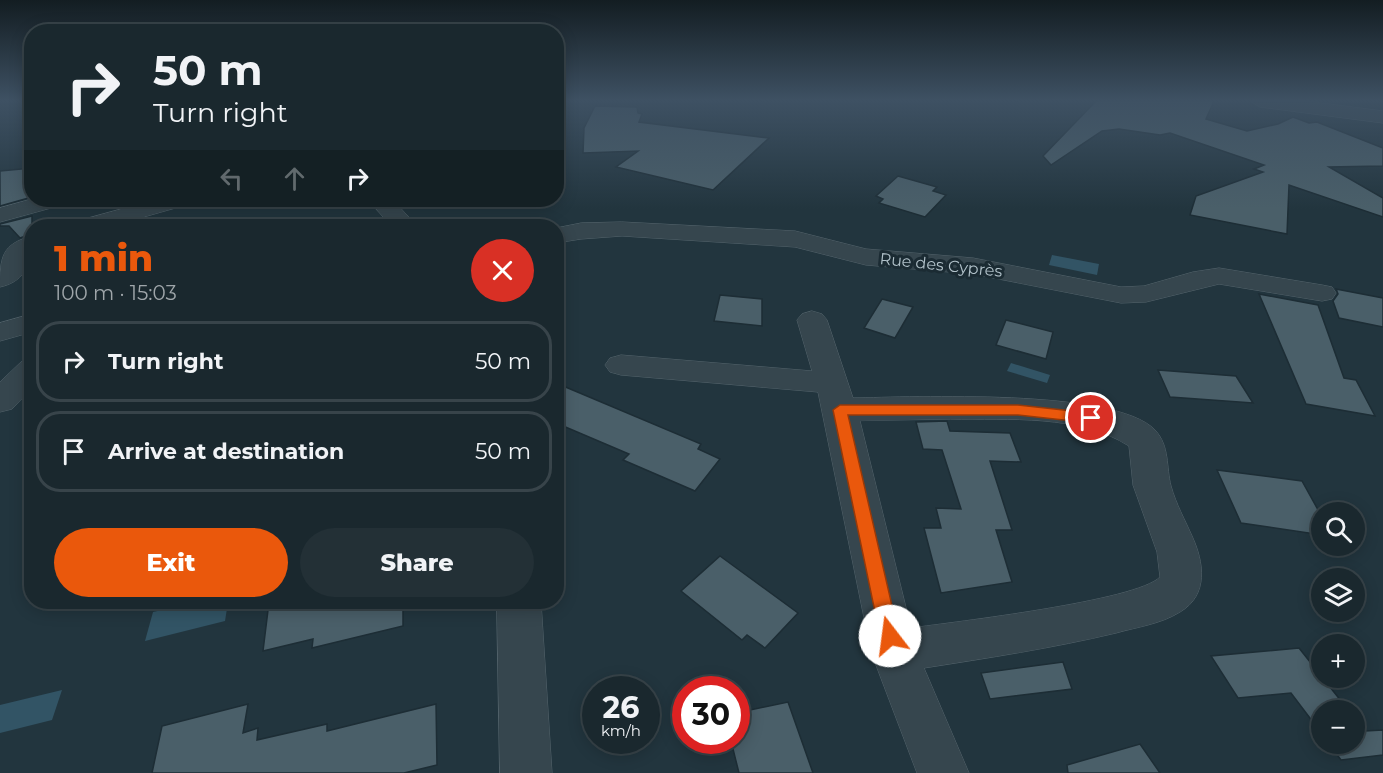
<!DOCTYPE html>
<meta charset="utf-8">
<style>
body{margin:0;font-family:Montserrat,sans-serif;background:#233036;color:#f1f3f6;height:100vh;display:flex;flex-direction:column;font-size:22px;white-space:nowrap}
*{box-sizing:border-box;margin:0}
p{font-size:20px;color:#9fa6aa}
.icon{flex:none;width:33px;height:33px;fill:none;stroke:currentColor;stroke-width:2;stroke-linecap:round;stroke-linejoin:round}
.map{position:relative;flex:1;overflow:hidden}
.side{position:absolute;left:24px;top:219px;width:540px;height:390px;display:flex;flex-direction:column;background:#1a282e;border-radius:24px;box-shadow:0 3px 15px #0003,0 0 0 2px #38444a}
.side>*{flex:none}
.guide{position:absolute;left:24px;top:24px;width:540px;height:183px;border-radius:24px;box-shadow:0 3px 15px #0003,0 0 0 2px #38444a;background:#1a282e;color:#f1f3f6;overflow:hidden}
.fabs{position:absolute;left:1311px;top:502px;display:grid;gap:12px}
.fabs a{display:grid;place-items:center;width:54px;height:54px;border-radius:50%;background:#1a282e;box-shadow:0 3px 15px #0003,0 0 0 2px #38444a;font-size:30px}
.speed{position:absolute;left:582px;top:676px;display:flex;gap:12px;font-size:30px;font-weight:700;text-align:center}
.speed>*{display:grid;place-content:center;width:78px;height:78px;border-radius:50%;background:#1a282e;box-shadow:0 3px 15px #0003,0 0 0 2px #38444a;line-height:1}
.speed small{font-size:15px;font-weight:400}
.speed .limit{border:9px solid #d22;background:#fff;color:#111}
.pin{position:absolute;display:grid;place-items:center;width:51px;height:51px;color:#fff;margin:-26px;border:3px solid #fff;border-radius:50%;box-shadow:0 2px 6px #0007}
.me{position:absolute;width:66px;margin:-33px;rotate:345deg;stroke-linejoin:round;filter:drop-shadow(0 0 4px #0008)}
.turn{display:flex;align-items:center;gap:21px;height:126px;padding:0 30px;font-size:27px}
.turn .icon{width:78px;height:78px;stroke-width:2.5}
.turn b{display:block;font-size:42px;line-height:51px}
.lanes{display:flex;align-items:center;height:57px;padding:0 30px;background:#0003;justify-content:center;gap:30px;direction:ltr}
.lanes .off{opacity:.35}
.round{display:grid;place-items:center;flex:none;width:63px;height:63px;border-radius:32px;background:#233036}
.headline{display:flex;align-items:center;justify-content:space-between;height:102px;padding:0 30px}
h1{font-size:36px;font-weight:800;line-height:45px;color:#ea580c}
.cta{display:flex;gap:12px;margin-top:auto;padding:12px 30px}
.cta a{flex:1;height:69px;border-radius:36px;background:#ea580c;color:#fff;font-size:24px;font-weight:800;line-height:69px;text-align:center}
.cta a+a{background:#233036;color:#f1f3f6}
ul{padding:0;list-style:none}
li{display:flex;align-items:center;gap:18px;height:81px;margin:0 12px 9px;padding:0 18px;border:3px solid #38444a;border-radius:24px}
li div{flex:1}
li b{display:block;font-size:22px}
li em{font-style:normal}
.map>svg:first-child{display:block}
.water{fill:#325465}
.building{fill:#4a5f69;stroke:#1d2d35;stroke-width:1.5}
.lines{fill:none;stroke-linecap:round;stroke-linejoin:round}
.minor-casing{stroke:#54646c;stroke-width:1}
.minor{fill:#36464e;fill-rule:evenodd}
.route{fill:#ea580c;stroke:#983908;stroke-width:1.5}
.labels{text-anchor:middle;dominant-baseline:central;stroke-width:6;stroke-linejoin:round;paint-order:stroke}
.street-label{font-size:16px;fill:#b1c1c9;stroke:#1b2b33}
</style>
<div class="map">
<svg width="1383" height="773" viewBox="0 0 1383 773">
<rect width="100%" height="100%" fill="#22353e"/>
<g class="water">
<path d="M 1052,255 L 1099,264 L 1097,275 L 1049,265 Z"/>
<path d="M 1011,363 L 1050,375 L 1047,383 L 1007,371 Z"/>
<path d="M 199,602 L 228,602 L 225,621 L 145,641 L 153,612 Z"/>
<path d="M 62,690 L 52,720 L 0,733 L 0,705 Z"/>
</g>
<g class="building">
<path d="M 1096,101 L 1214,101 L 1206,119 L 1247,131 L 1278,124 L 1293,117 L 1309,123 L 1317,122 L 1383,148 L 1383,166 L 1329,167 L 1383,198 L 1383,217 L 1289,185 L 1287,234 L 1190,215 L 1196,196 L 1263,172 L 1254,169 L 1264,165 L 1170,133 L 1160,135 L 1119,129 L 1102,131 L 1051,165 L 1043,156 Z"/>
<path d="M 595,106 L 637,107 L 638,113 L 642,114 L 639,122 L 769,138 L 713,190 L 616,167 L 638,151 L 583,153 L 584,128 Z"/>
<path d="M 32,168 L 32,197 L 0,206 L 0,171 Z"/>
<path d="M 898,176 L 937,187 L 933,191 L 946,195 L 925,217 L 879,203 L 883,199 L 876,196 Z"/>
<path d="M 32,216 L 32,234 L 20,238 L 9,226 L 0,226 L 0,224 Z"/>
<path d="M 1336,289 L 1383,298 L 1383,327 L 1339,318 L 1333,301 L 1338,294 Z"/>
<path d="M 1259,294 L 1318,305 L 1344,378 L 1356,380 L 1375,416 L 1306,404 Z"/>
<path d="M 720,295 L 762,299 L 762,326 L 714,321 Z"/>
<path d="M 882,299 L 913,307 L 895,338 L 864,328 Z"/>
<path d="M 1006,320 L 1053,332 L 1046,359 L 996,345 Z"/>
<path d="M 1158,370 L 1236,376 L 1253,403 L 1170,397 Z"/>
<path d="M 556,383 L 701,444 L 698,449 L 720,459 L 695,491 L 623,460 L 629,454 L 556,423 Z"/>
<path d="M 947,421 L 950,431 L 1010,433 L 1021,462 L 990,461 L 1012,530 L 996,530 L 1012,582 L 941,593 L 924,528 L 941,528 L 936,508 L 961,509 L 942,450 L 923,449 L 916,422 Z"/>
<path d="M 1217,470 L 1302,481 L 1322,517 L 1322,535 L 1241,523 Z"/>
<path d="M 720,556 L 798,613 L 765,648 L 747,635 L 742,640 L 681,591 Z"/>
<path d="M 269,602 L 403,602 L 403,626 L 312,648 L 313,639 L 263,651 Z"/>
<path d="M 1299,648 L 1349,711 L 1322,711 L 1322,734 L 1291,693 L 1238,698 L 1211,656 Z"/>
<path d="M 1063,662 L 1072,689 L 990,699 L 981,673 Z"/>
<path d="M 788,702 L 813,773 L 739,773 L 731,741 L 736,741 L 736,713 Z"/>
<path d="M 248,704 L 243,733 L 258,728 L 257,740 L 327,724 L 327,731 L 436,704 L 437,765 L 404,773 L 152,773 L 162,726 Z"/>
<path d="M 1354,718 L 1365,731 L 1383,730 L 1383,755 L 1341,760 L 1329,744 L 1354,744 Z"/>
<path d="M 1140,744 L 1160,773 L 1068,773 L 1067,765 Z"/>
</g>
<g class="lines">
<g class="minor-casing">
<g id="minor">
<path d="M 1251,101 L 1305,101 L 1383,111 L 1383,123 L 1260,107 Z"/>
<path d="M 32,199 L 66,200 L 62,205 L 0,222 L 0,208 Z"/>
<path d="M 154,200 L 190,200 L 186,205 L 112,226 L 75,226 L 78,221 Z"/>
<path d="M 368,200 L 393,200 L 417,226 L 392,226 Z"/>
<path d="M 622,222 L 795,231 L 866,249 L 973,258 L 1121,287 L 1144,286 L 1193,272 L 1219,268 L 1322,285 L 1332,287 L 1336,293 L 1332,299 L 1322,301 L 1219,284 L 1146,302 L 1121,303 L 973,274 L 866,265 L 795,247 L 622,236 L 581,239 L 556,243 L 556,228 L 581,223 Z"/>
<path d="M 32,236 C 32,261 27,281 0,287 C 0,258 1,244 32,236 Z"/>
<path d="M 812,311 L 822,314 L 827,320 L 853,398 C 913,397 1115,388 1155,430 C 1170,446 1166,467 1171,486 C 1176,504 1185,520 1192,536 C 1204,562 1209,595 1180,612 C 1161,624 1137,627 1116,633 C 1053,648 988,658 924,668 L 969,773 L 917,773 L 871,652 L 818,392 L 621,375 L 610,372 L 605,365 L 610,358 L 621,355 L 812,371 L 797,320 L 802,314 ZM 951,419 C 1009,420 1079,414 1129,446 L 1133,485 L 1157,552 L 1160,577 C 1137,601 954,622 911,628 L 860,421 Z"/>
<path d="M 32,314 L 32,332 L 0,341 L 0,323 Z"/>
<path d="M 32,359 L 32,388 L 12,409 L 0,412 L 0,382 L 21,362 Z"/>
<path d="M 497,602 L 541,602 L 552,773 L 500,773 Z"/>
</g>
</g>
<use href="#minor" class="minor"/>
</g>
<linearGradient id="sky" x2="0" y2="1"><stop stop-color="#131d22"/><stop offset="0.48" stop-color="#3e5163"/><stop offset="1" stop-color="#3e5163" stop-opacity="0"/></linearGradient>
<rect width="1383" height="209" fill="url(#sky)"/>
<path class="route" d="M 840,405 L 1018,405 L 1091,413 L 1098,418 L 1091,423 L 1018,415 L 848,415 L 899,636 L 896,642 L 890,645 L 883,642 L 880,636 L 833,410 Z"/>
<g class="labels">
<g class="street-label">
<text transform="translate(941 265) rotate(6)">Rue des Cyprès</text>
</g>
</g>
</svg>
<div class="fabs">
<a><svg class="icon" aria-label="search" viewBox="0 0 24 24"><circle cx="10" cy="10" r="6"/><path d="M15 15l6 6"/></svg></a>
<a><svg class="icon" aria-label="layers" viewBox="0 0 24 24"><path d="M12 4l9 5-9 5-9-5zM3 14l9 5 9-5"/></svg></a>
<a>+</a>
<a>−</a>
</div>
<div class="speed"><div>26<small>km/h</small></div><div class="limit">30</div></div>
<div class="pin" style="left:1091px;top:418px;background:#d93025"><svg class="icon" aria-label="arrive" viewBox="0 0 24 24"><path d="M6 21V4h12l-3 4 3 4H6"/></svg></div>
<svg class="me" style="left:890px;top:636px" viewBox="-20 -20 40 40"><circle r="19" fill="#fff"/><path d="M0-13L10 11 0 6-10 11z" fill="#ea580c"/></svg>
<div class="guide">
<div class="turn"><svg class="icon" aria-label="right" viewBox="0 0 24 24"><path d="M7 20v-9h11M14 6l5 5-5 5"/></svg><div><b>50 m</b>Turn right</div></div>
<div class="lanes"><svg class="icon off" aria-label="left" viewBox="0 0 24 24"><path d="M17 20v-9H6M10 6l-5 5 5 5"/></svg><svg class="icon off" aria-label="ahead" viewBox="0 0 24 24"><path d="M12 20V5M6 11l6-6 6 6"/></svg><svg class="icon" aria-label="right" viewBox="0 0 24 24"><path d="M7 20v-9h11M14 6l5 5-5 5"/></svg></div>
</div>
<section class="side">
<div class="headline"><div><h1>1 min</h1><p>100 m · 15:03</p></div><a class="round" style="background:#d93025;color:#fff"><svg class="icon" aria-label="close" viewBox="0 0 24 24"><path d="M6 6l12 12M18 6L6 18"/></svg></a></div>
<ul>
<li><svg class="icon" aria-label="right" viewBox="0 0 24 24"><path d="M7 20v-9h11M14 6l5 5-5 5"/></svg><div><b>Turn right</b></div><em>50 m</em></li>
<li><svg class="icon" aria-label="arrive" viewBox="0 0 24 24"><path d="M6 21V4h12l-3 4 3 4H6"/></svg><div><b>Arrive at destination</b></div><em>50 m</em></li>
</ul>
<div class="cta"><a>Exit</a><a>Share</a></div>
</section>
</div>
